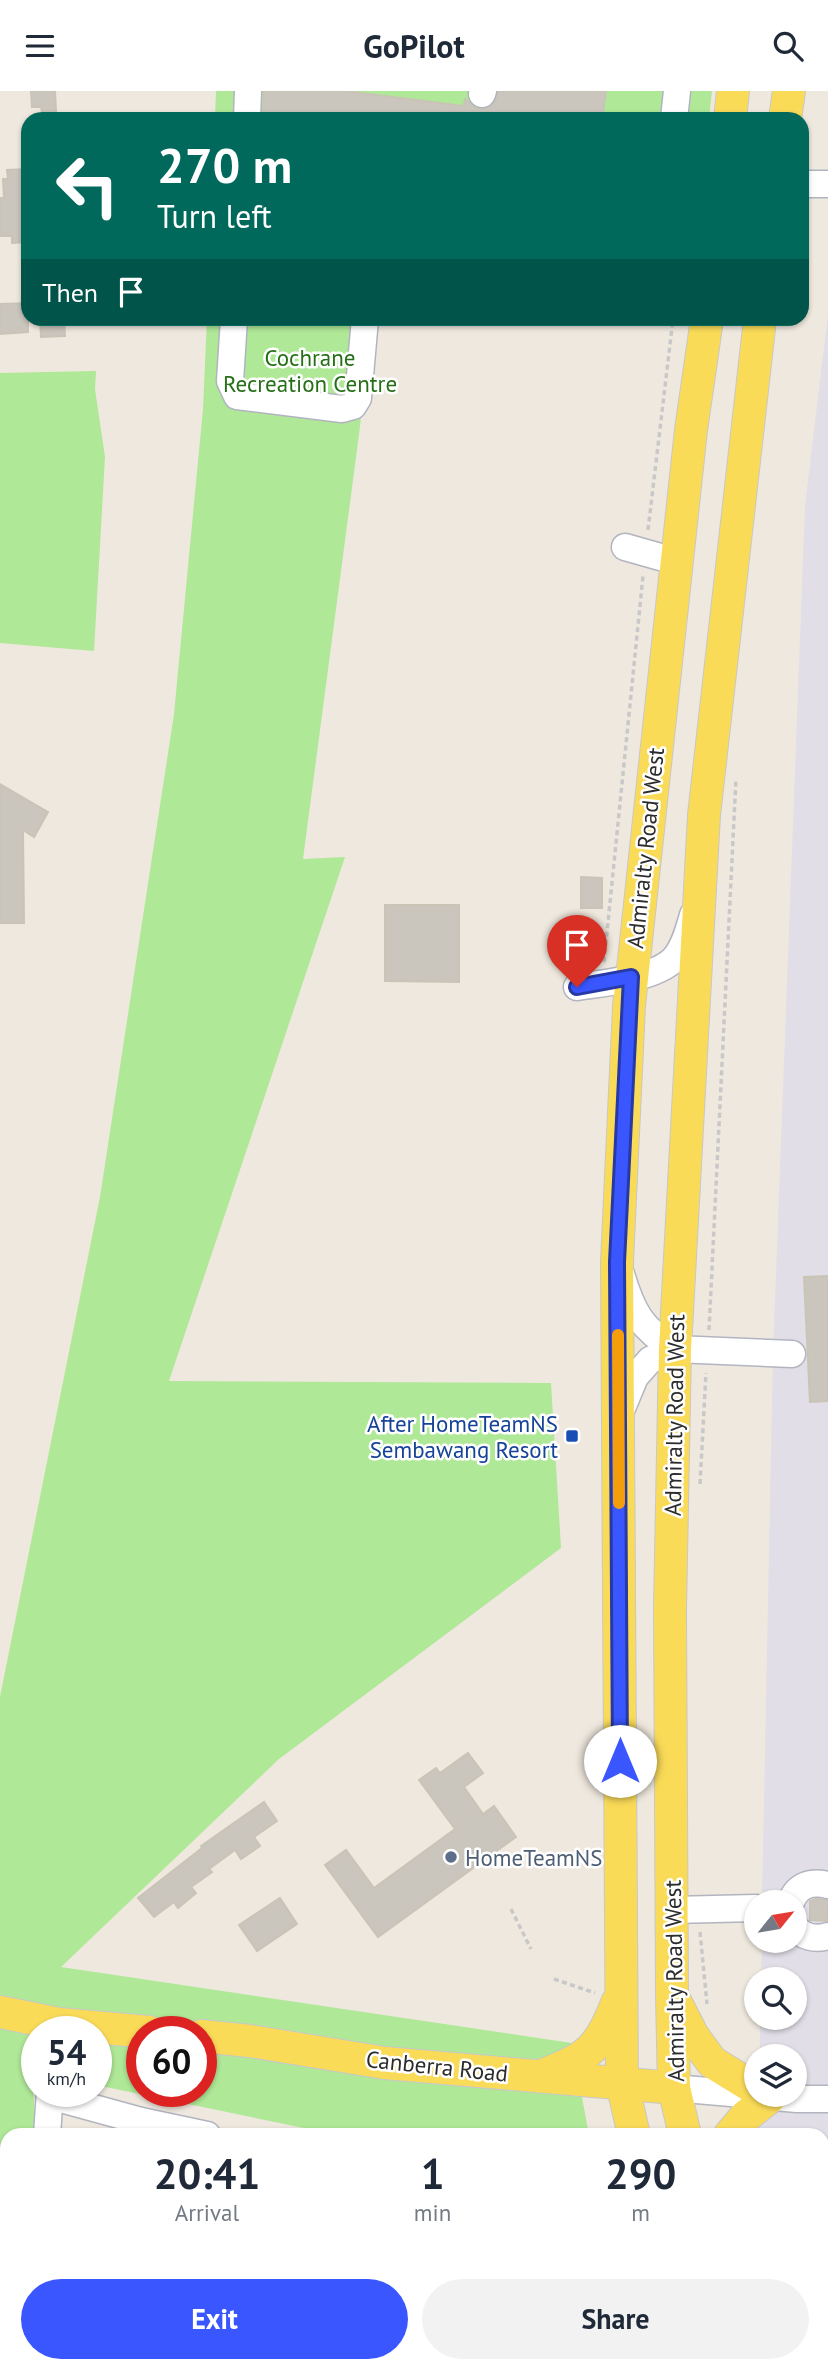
<!DOCTYPE html>
<style>
body{margin:0;font-family:"PT Sans",sans-serif;background:#f2f2f3;color:#1f2937;height:100vh;display:flex;flex-direction:column;font-size:26px;white-space:nowrap}
*{box-sizing:border-box;margin:0}
p{font-size:23px;color:#747a83}
.icon{flex:none;width:38px;height:38px;fill:none;stroke:currentColor;stroke-width:2;stroke-linecap:round;stroke-linejoin:round}
.map{position:relative;flex:1;overflow:hidden}
.panel{position:absolute;left:0px;top:2037px;width:830px;height:245px;display:flex;flex-direction:column;background:#fff;border-radius:21px 21px 0 0;box-shadow:0 2px 5px #0004}
.panel>*{flex:none}
.top-card{position:absolute;left:21px;top:21px;width:788px;height:214px;border-radius:21px;box-shadow:0 2px 5px #0004;background:#00695c;color:#fff;overflow:hidden}
.needle{width:46px;rotate:60deg}
.buttons{position:absolute;left:744px;top:1799px;display:grid;gap:14px}
.buttons a{display:grid;place-items:center;width:63px;height:63px;border-radius:50%;background:#fff;box-shadow:0 2px 5px #0004;font-size:35px}
.speed{position:absolute;left:21px;top:1925px;display:flex;gap:14px;font-size:35px;font-weight:700;text-align:center}
.speed>*{display:grid;place-content:center;width:91px;height:91px;border-radius:50%;background:#fff;box-shadow:0 2px 5px #0004;line-height:1}
.speed small{font-size:18px;font-weight:400}
.speed .limit{border:10px solid #d22;background:#fff;color:#111}
.pin{position:absolute;display:grid;place-items:center;width:60px;height:60px;color:#fff;margin:-72px -30px;border-radius:50% 50% 50% 0;rotate:-45deg;box-shadow:0 0 7px #0007}
.pin .icon{rotate:45deg}
.me{position:absolute;width:77px;margin:-38px;rotate:0deg;stroke-linejoin:round;filter:drop-shadow(0 0 5px #0008)}
.turn{display:flex;align-items:center;gap:24px;height:147px;padding:0 21px;font-size:32px}
.turn .icon{width:91px;height:91px;stroke-width:2.5}
.turn b{display:block;font-size:49px;line-height:60px}
.then{display:flex;align-items:center;height:66px;padding:0 21px;background:#0003;gap:14px;font-size:26px}
.eta{display:flex;justify-content:space-evenly;align-items:center;height:119px;text-align:center}
.eta b{font-size:42px;font-weight:700;line-height:49px}
.cta{display:flex;gap:14px;margin-top:auto;padding:14px 21px}
.cta a{flex:1;height:80px;border-radius:42px;background:#3a57ff;color:#fff;font-size:28px;font-weight:700;line-height:80px;text-align:center}
.cta a+a{background:#f2f2f3;color:#1f2937}
header{display:flex;justify-content:space-between;align-items:center;height:91px;padding:0 21px;background:#fff;font-size:32px;font-weight:700}
.map>svg:first-child{display:block}
.industrial{fill:#e1dee7}
.green{fill:#afe897;fill-rule:evenodd}
.building{fill:#cac5bd;stroke:#cac4b7;stroke-width:2}
.lines{fill:none;stroke-linecap:round;stroke-linejoin:round}
.minor-casing{stroke:#b2b4c0;stroke-width:29}
.major-casing{stroke:#c8c8c8;stroke-width:34}
.path{stroke:#c8c8c8;stroke-width:3.5;stroke-dasharray:5 3.5;stroke-linecap:butt}
.minor{stroke:#fff;stroke-width:26}
.major{stroke:#fadb58;stroke-width:32}
.route-casing{stroke:#2639a6;stroke-width:18}
.route{stroke:#3a57ff;stroke-width:12}
.slow{stroke:#f59e0b;stroke-width:12}
.transit-dot{fill:#1a4fb4;stroke:#fff;stroke-width:2.5}
.service-dot{fill:#5c6f8a;stroke:#fff;stroke-width:2.5}
.labels{text-anchor:middle;dominant-baseline:central;stroke-width:5;stroke-linejoin:round;paint-order:stroke}
.park-label{font-size:23px;fill:#256f16;stroke:#fff}
.street-label{font-size:23px;fill:#2c2c2c;stroke:#fff}
.transit-label{font-size:23px;fill:#164399;stroke:#fff;text-anchor:end}
.service-label{font-size:23px;fill:#4e5e75;stroke:#fff;text-anchor:start}
</style>
<header><svg class="icon" aria-label="menu" viewBox="0 0 24 24"><path d="M4 6h16M4 12h16M4 18h16"/></svg>GoPilot<svg class="icon" aria-label="search" viewBox="0 0 24 24"><circle cx="10" cy="10" r="6"/><path d="M15 15l6 6"/></svg></header>
<div class="map">
<svg width="828" height="2282" viewBox="0 0 828 2282">
<rect width="100%" height="100%" fill="#efe8de"/>
<path class="industrial" d="M 828,223 L 828,2282 L 827,2282 L 822,2275 L 822,2044 L 758,2044 L 759,2004 L 794,2004 L 794,1965 L 760,1965 L 760,1927 L 794,1927 L 794,1888 L 761,1888 L 762,1850 L 794,1850 L 794,1811 L 762,1811 L 773,1263 L 805,415 Z"/>
<g class="green">
<path d="M 216,0 L 712,0 L 709,28 L 215,28 Z"/>
<path d="M 207,228 L 370,228 L 360,336 L 303,768 L 345,766 L 169,1290 L 551,1292 L 561,1457 L 279,1668 L 61,1876 L 572,1952 L 589,2044 L 338,2044 L 96,1994 L 96,1941 L 37,1941 L 37,1982 L 32,1982 L 36,2044 L 7,2044 L 7,2275 L 68,2275 L 73,2282 L 0,2282 L 0,1606 L 100,1106 L 174,623 L 203,318 ZM 142,1941 L 201,1941 L 201,2000 L 142,2000 Z"/>
<path d="M 96,280 L 95,298 L 105,366 L 94,560 L 0,552 L 0,282 Z"/>
<path d="M 507,2275 L 657,2275 L 664,2282 L 513,2282 Z"/>
</g>
<g class="building">
<path d="M 31,0 L 55,0 L 56,20 L 42,21 L 41,16 L 32,16 Z"/>
<path d="M 264,0 L 345,0 L 464,15 L 465,8 L 476,18 L 484,18 L 493,14 L 498,0 L 606,0 L 602,28 L 263,28 Z"/>
<path d="M 28,78 L 28,151 L 12,152 L 12,145 L 0,145 L 0,107 L 4,107 L 3,88 L 8,88 L 7,79 Z"/>
<path d="M 28,212 L 28,241 L 0,243 L 0,213 Z"/>
<path d="M 40,228 L 64,228 L 65,245 L 41,246 Z"/>
<path d="M 0,693 L 48,721 L 34,746 L 23,739 L 24,832 L 0,832 Z"/>
<path d="M 581,786 L 602,787 L 602,817 L 581,817 Z"/>
<path d="M 385,814 L 459,814 L 459,891 L 385,890 Z"/>
<path d="M 828,1185 L 828,1310 L 810,1311 L 804,1186 Z"/>
<path d="M 468,1662 L 483,1682 L 464,1696 L 483,1723 L 494,1715 L 516,1746 L 378,1846 L 325,1774 L 346,1759 L 374,1797 L 455,1738 L 419,1689 L 436,1677 L 440,1682 Z"/>
<path d="M 264,1711 L 277,1730 L 254,1746 L 260,1755 L 241,1768 L 235,1759 L 209,1778 L 212,1781 L 191,1796 L 196,1802 L 178,1817 L 174,1811 L 154,1826 L 138,1807 L 202,1757 L 201,1755 Z"/>
<path d="M 280,1807 L 297,1833 L 257,1860 L 239,1834 Z"/>
<path d="M 816,1808 L 828,1809 L 828,1830 L 810,1829 L 810,1810 Z"/>
</g>
<g class="lines">
<g class="minor-casing">
<g id="minor">
<path d="M 482,3 L 483,0"/>
<path d="M 247,28 L 248,0"/>
<path d="M 674,28 L 677,0"/>
<path d="M 802,93 L 828,93"/>
<path d="M 234,228 L 230,290 L 237,305 L 342,318 L 353,315 L 358,307 L 365,228"/>
<path d="M 625,456 L 678,471"/>
<path d="M 577,896 C 603,892 653,888 673,869 C 684,858 689,838 693,824"/>
<path d="M 621,1183 C 632,1220 641,1238 675,1258"/>
<path d="M 620,1322 L 635,1286 L 650,1269 L 675,1258 L 792,1263"/>
<path d="M 791,1811 C 797,1794 811,1790 828,1794"/>
<path d="M 672,1819 L 756,1817"/>
<path d="M 794,1835 C 802,1846 815,1849 828,1845"/>
<path d="M 674,1997 L 797,2008 L 828,2008"/>
<path d="M 50,2005 L 141,2030 L 207,2044"/>
<path d="M 47,2044 L 50,2000"/>
<path d="M 822,2183 L 828,2182"/>
<path d="M 86,2275 L 91,2282"/>
<path d="M 458,2275 L 463,2282"/>
</g>
</g>
<g class="major-casing">
<g id="major">
<path d="M 730,28 L 733,0"/>
<path d="M 785,28 L 789,0"/>
<path d="M 674,1908 L 693,1945 L 712,1971 L 756,1998"/>
<path d="M 0,1921 L 59,1933 L 149,1941"/>
<path d="M 201,1945 L 250,1950 L 385,1972 L 674,1997"/>
<path d="M 543,1984 C 588,1966 599,1959 617,1912"/>
<path d="M 634,2044 L 622,1992 L 617,1171 L 629,915 L 691,339 L 707,228"/>
<path d="M 685,2044 L 674,1997 L 672,1904 L 670,1518 L 675,1258 L 704,724 L 760,228"/>
<path d="M 730,2044 L 746,2025 L 770,2006 L 766,2004"/>
<path d="M 711,2275 L 715,2282"/>
<path d="M 774,2275 L 779,2282"/>
</g>
</g>
<g class="path">
<path d="M 648,439 L 673,228"/>
<path d="M 604,871 L 643,485"/>
<path d="M 709,1239 L 736,687"/>
<path d="M 700,1393 L 706,1282"/>
<path d="M 511,1818 L 531,1858"/>
<path d="M 700,1841 L 707,1913"/>
<path d="M 554,1888 L 595,1902"/>
<path d="M 807,2275 L 811,2282"/>
</g>
<use href="#minor" class="minor"/>
<use href="#major" class="major"/>
</g>
<g class="lines">
<g class="route-casing">
<path id="route" d="M 577,896 L 631,886 L 617,1171 L 620,1670"/>
</g>
<use href="#route" class="route"/>
<path class="slow" d="M 618,1244 L 619,1412"/>
</g>
<rect class="transit-dot" x="565" y="1338" width="14" height="14" rx="3.5"/>
<circle class="service-dot" cx="451" cy="1766" r="7"/>
<g class="labels">
<g class="park-label">
<text x="310" y="266">Cochrane<tspan x="310" dy="26">Recreation Centre</tspan></text>
</g>
<g class="street-label">
<text transform="translate(645 757) rotate(-84)">Admiralty Road West</text>
<text transform="translate(674 1324) rotate(-89)">Admiralty Road West</text>
<text transform="translate(674 1890) rotate(-91)">Admiralty Road West</text>
<text transform="translate(437 1975) rotate(6)">Canberra Road</text>
</g>
<g class="transit-label">
<text x="558" y="1332">After HomeTeamNS<tspan x="558" dy="26">Sembawang Resort</tspan></text>
</g>
<g class="service-label">
<text x="465" y="1766">HomeTeamNS</text>
</g>
</g>
</svg>
<div class="buttons">
<a><svg class="needle" viewBox="-14 -14 28 28"><path d="M0-13l5 13h-10z" fill="#e53935"/><path d="M0 13l5-13h-10z" fill="#747a83"/></svg></a>
<a><svg class="icon" aria-label="search" viewBox="0 0 24 24"><circle cx="10" cy="10" r="6"/><path d="M15 15l6 6"/></svg></a>
<a><svg class="icon" aria-label="layers" viewBox="0 0 24 24"><path d="M12 4l9 5-9 5-9-5zM3 14l9 5 9-5"/></svg></a>
</div>
<div class="speed"><div>54<small>km/h</small></div><div class="limit">60</div></div>
<div class="pin" style="left:577px;top:896px;background:#d93025"><svg class="icon" aria-label="arrive" viewBox="0 0 24 24"><path d="M6 21V4h12l-3 4 3 4H6"/></svg></div>
<svg class="me" style="left:620px;top:1670px" viewBox="-20 -20 40 40"><circle r="19" fill="#fff"/><path d="M0-13L10 11 0 6-10 11z" fill="#3a57ff"/></svg>
<div class="top-card">
<div class="turn"><svg class="icon" aria-label="left" viewBox="0 0 24 24"><path d="M17 20v-9H6M10 6l-5 5 5 5"/></svg><div><b>270 m</b>Turn left</div></div>
<div class="then">Then<svg class="icon" aria-label="arrive" viewBox="0 0 24 24"><path d="M6 21V4h12l-3 4 3 4H6"/></svg></div>
</div>
<section class="panel">
<div class="eta">
<div><b>20:41</b><p>Arrival</p></div>
<div><b>1</b><p>min</p></div>
<div><b>290</b><p>m</p></div>
</div>
<div class="cta"><a>Exit</a><a>Share</a></div>
</section>
</div>
